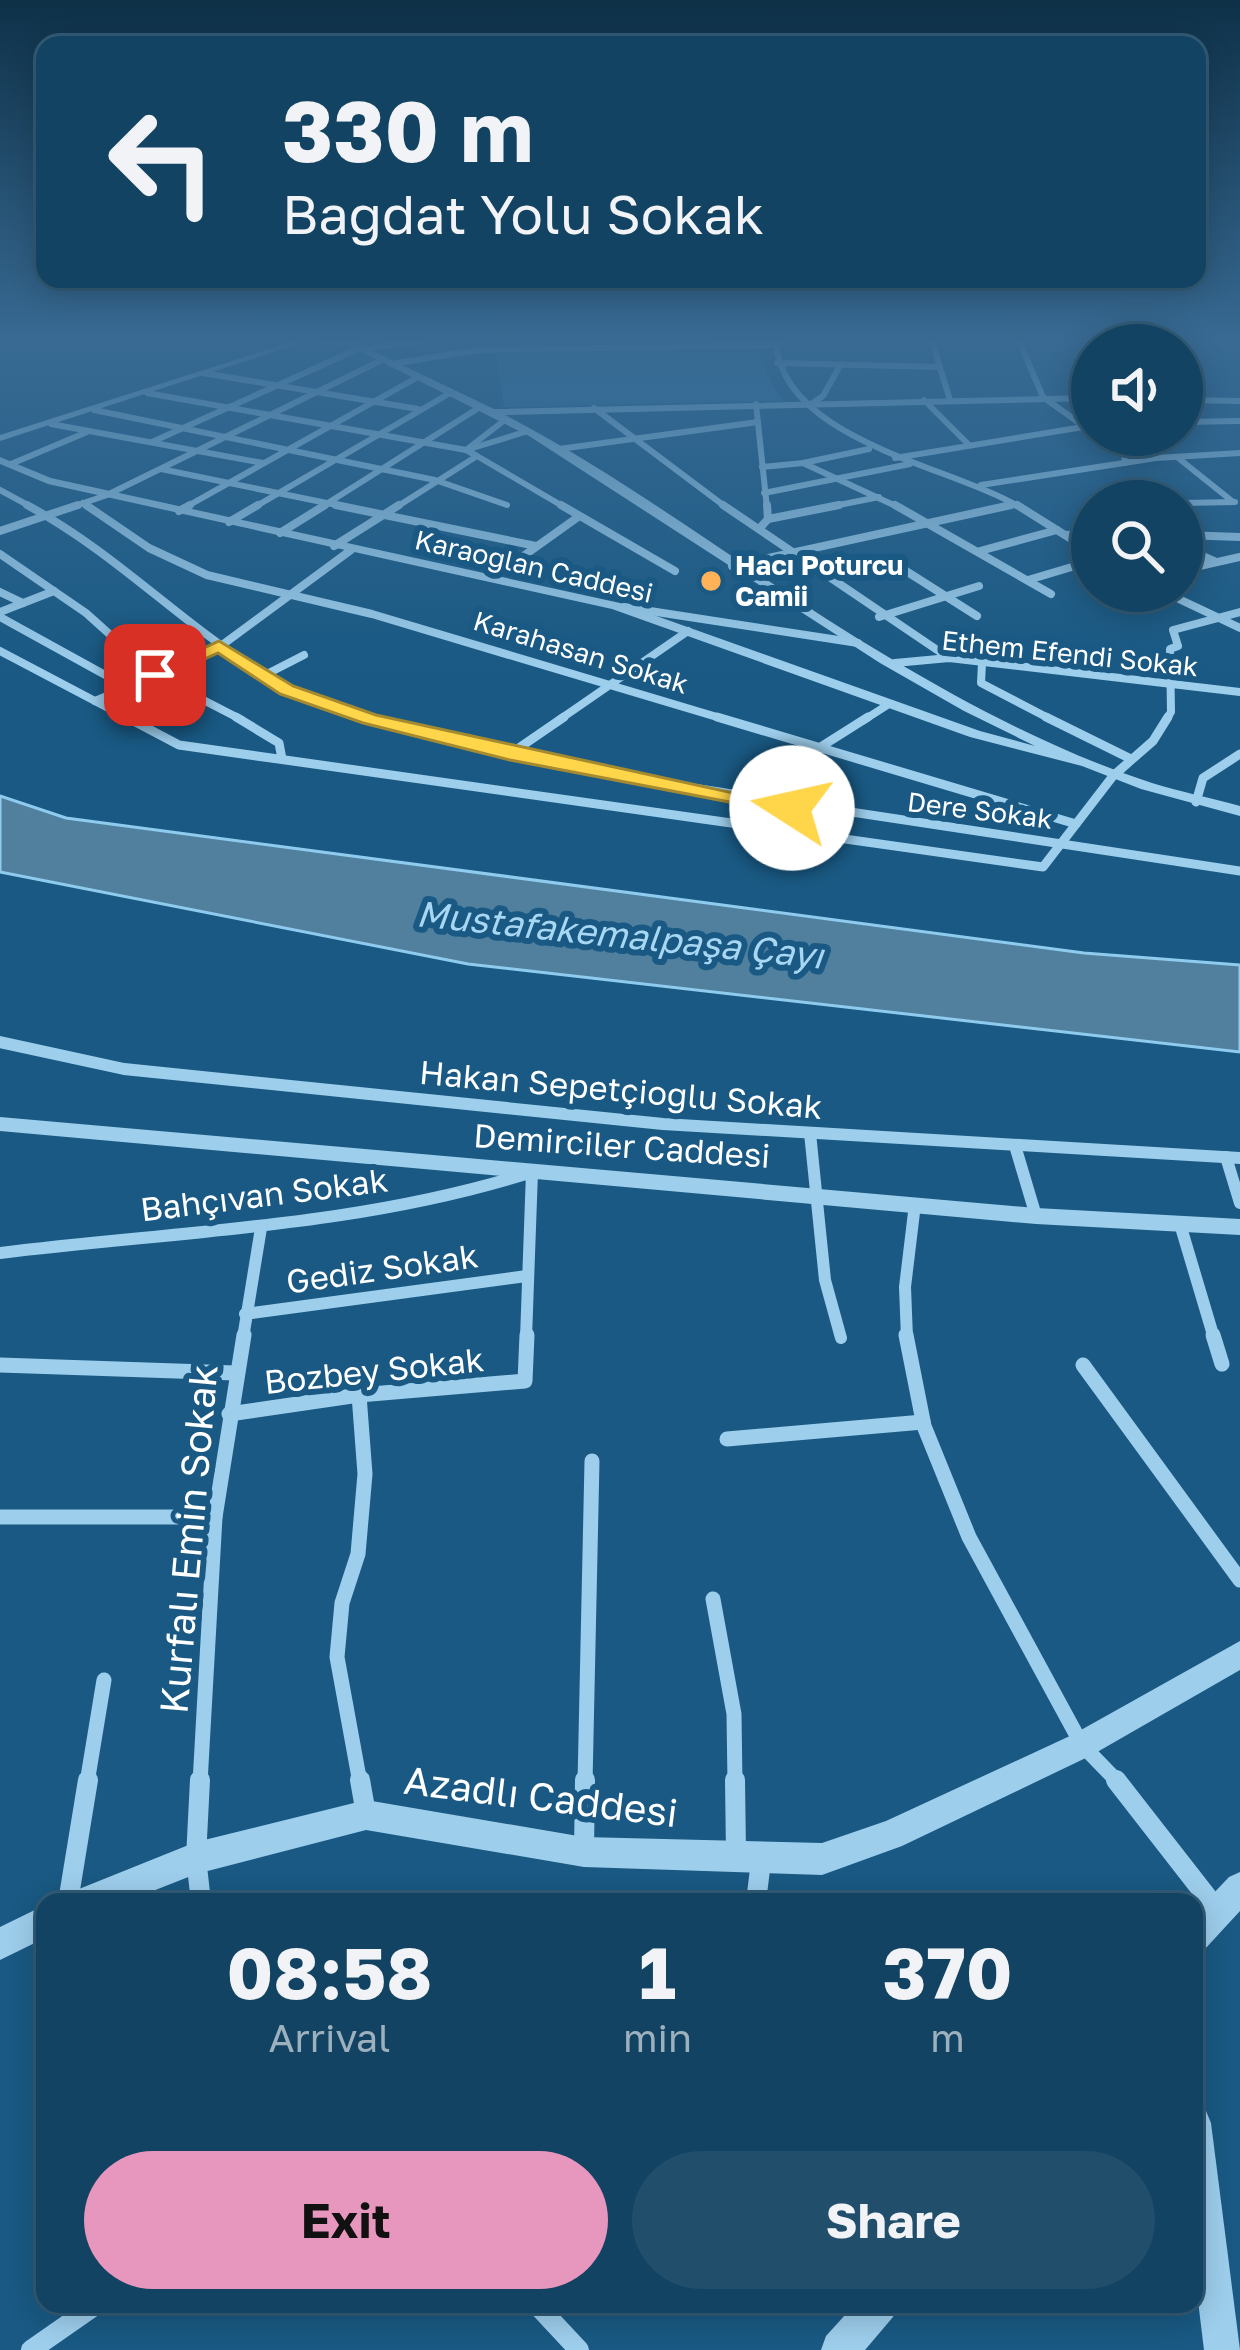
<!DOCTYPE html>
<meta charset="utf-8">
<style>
body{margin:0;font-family:"Golos Text",sans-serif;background:#204e6b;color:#f1f3f6;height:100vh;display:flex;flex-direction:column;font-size:45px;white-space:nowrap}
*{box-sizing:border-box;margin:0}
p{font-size:39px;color:#9db0be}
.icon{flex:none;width:66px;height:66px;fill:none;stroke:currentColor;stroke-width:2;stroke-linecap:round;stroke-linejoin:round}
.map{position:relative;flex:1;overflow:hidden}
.side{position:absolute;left:36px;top:1893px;width:1167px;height:420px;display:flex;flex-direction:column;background:#134362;border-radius:24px;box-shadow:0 6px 30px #0003,0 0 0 3px #325c77}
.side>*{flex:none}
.top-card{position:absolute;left:36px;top:36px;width:1170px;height:252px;border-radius:24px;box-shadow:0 6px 30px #0003,0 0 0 3px #325c77;background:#134362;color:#f1f3f6;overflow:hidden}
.fabs{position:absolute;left:1071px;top:324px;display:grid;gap:24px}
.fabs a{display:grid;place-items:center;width:132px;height:132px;border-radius:50%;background:#134362;box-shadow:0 6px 30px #0003,0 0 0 3px #325c77;font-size:60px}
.pin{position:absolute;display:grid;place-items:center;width:102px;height:102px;color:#fff;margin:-51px;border-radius:24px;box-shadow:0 6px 18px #0006}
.me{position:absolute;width:132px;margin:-66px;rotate:280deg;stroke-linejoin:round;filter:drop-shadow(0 0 9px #0008)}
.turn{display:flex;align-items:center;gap:42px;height:252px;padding:0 48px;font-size:54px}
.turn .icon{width:156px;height:156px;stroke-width:2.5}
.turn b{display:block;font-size:84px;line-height:102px}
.eta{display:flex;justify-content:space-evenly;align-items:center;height:204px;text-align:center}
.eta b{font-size:72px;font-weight:700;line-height:84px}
.primary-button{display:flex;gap:24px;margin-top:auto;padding:24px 48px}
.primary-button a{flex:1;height:138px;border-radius:72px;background:#e797bd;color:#111;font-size:48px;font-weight:700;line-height:138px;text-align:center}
.primary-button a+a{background:#204e6b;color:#f1f3f6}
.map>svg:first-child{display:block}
.green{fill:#2772a0}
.water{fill:#51809e;stroke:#8fcbee;stroke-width:3}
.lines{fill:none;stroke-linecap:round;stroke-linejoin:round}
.minor-far5{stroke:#9dceec;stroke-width:6}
.minor-far4{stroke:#9dceec;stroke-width:8}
.minor-far3{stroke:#9dceec;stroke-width:9}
.minor-far2{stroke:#9dceec;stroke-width:12}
.minor-far1{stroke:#9dceec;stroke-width:15}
.minor{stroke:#9dceec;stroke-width:20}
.tertiary{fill:#9dceec;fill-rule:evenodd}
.route{fill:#ffd54a;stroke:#a68a30;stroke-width:3}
.poi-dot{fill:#ffb257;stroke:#195983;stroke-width:4.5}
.labels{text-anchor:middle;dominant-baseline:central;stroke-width:12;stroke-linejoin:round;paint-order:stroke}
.far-poi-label{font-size:27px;font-weight:bold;fill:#fff;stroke:#195983;text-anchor:start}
.far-street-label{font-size:27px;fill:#fff;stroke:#195983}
.street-label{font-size:33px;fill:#fff;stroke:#195983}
.water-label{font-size:36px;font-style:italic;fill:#a8d7f3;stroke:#195983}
.near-street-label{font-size:39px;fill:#fff;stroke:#195983}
</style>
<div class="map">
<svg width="1240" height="2350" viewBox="0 0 1240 2350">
<rect width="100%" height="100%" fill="#195983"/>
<path class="green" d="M 753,347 L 782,401 L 504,407 L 496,353 Z"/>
<path class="water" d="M 0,796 L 66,818 L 1084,953 L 1240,965 L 1240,1052 L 468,964 L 0,872 Z"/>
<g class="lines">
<g class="minor-far5">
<path d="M 776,341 C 781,441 953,466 1021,508"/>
<path d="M 932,341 L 950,400"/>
<path d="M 1019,341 L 1043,397 L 1092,432"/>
<path d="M 1103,341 L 1106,345"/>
<path d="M 363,349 L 418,341"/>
<path d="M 777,363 L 940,367"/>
<path d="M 391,364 L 477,350 L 776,345"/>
<path d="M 203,373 L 418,409"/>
<path d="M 147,393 L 466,450 L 506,419"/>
<path d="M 924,400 L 969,445"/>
<path d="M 756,404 L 767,508"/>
<path d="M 811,404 L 823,396 L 841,364"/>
<path d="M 594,408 L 727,508"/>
<path d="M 94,410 L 435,480 L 507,505"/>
<path d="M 1182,422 L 1240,421"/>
<path d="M 51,424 L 263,463"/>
<path d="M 1096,435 L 1124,452 L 1125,463"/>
<path d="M 152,442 L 360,348"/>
<path d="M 559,449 L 758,422"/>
<path d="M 477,456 L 566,508"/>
<path d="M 1177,457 L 1232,501"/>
<path d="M 895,458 L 1083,427"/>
<path d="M 803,463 L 869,449"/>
<path d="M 11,464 L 87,432"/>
<path d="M 762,467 L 803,463 L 900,508"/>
<path d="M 161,469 L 351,508"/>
<path d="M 981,485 L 1156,458 L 1240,453"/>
<path d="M 1136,489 L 1153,501"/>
<path d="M 0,490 L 33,508"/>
<path d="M 764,493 L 910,464"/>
<path d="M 83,503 L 90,508"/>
<path d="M 1182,503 L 1235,502"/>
<path d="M 69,508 L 107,495 L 382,360"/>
<path d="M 184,508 L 418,377"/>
<path d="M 253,508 L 450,393"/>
<path d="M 320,508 L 480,407"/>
<path d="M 395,508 L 477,456 L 466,450 L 528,431"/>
<path d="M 824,508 L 879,497"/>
<path d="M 997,508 L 1015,504"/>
</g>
<g class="minor-far4">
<path d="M 27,505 C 154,574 223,679 372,720"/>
<path d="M 86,505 L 149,548 L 207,575 L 372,614 L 727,720"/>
<path d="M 336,505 L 536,546"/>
<path d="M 561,505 L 675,571"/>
<path d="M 723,505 L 949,658"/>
<path d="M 895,505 L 1051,594"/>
<path d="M 1017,505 L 1092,552"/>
<path d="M 179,511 L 190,505"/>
<path d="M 768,519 L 839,505"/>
<path d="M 229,522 L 258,505"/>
<path d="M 759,529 L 768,519 L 767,505"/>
<path d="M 0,531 L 78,505"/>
<path d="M 280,533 L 325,505"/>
<path d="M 1066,535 L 1092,533"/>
<path d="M 1182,535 L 1240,537"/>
<path d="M 334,546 L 399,505"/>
<path d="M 1182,547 L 1214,561"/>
<path d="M 980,551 L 1057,530"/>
<path d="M 0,554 L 86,613 L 155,675 L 242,720"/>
<path d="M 732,566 L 1011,505"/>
<path d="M 1182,570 L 1240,557"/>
<path d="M 906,571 L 977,616"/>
<path d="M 494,577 L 578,517"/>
<path d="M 1028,580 L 1092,561"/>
<path d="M 1162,591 L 1240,628"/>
<path d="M 0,592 L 23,603"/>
<path d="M 624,607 L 858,643"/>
<path d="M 0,612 L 54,591"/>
<path d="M 0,617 L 127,687"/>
<path d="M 879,617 L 979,586"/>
<path d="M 0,651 L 131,720"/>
<path d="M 895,663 L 949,658 L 1240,692"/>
<path d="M 982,663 L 981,683 L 1052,720"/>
<path d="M 265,675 L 304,655"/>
<path d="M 95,701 L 214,651 L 351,550"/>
<path d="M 559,720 L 688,631"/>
<path d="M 864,720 L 889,704"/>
<path d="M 1166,720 L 1171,712 L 1170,649 L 1178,646 L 1173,630 L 1240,612"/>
</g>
<g class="minor-far3">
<path d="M 126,717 L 179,745 L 1043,867 L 1113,776 L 1153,741 L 1168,717"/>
<path d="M 236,717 L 279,743 L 282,759"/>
<path d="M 361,717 L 647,781 L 1240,871"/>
<path d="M 717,717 L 1076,824"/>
<path d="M 1046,717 L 1131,759"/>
<path d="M 510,754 L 564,717"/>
<path d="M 1196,802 L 1203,778 L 1240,754"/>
<path d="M 740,825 L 819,748 L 868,717"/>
</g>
<g class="minor-far2">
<path d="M 0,1042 L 124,1069 L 663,1124 L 1240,1158"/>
<path d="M 810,1133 L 825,1280 L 841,1338"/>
<path d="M 1016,1149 L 1036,1216"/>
<path d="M 1226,1157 L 1240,1203"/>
<path d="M 1180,1224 L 1214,1338"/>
<path d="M 0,1253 C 179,1231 359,1227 532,1172 L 526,1338"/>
<path d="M 245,1314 L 527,1276"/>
<path d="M 243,1338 L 261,1228"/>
<path d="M 907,1338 L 905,1287 L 915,1204"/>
</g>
<g class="minor-far1">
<path d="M 906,1335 L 924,1426 L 969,1537 L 1082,1745 L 1119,1783"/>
<path d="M 1213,1335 L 1222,1364"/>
<path d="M 0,1365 L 235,1373"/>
<path d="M 1083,1365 L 1240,1580"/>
<path d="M 359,1395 L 365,1474 L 358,1554 L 342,1603 L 337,1657 L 360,1783"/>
<path d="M 229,1414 L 359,1395 L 525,1381 L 527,1335"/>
<path d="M 727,1439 L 923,1422"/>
<path d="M 0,1517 L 215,1517"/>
<path d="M 713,1599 L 734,1714 L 735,1783"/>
<path d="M 87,1783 L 104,1680"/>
<path d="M 200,1783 L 215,1517 L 244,1335"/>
<path d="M 585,1783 L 592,1461"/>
</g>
<g class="minor">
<path d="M 200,1780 L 196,1858 L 201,1902"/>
<path d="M 360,1780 L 366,1814"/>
<path d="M 735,1780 L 736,1853"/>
<path d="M 1116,1780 L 1218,1911"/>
<path d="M 584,1851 L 585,1780"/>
<path d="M 68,1902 L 88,1780"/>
<path d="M 756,1902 L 761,1861"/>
<path d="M 536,2304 L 579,2350"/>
<path d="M 31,2350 L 97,2304"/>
</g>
<g class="tertiary">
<path d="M 294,341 L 301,343 L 0,441 L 0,435 Z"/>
<path d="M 311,341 L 352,341 L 494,409 L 1092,395 L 1092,401 L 505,415 C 639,485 759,581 890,658 C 972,707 1060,753 1152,783 C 1181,792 1211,798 1240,806 L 1240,816 L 1141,789 L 1082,766 L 970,737 L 612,609 L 48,484 L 0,464 L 0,457 L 51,478 L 620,603 L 980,731 L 1035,746 L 964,711 L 880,663 L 529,436 L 352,347 Z"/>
<path d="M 1182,397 L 1240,398 L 1240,404 L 1182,403 Z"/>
<path d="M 0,1117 L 1036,1208 L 1240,1219 L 1240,1235 L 1036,1224 L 0,1131 Z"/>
<path d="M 1240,1641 L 1240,1670 L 1092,1755 L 902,1846 L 822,1875 L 584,1867 L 366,1830 L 196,1874 L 125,1902 L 69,1902 L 74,1891 L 196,1842 L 366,1800 L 584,1837 L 822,1843 L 886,1821 L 1072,1735 Z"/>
<path d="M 1240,1872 L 1240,1911 L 1205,1949 L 1194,1954 L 1194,1914 L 1229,1877 Z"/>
<path d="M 45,1905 L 45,1938 L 0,1960 L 0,1927 Z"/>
<path d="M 1194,2106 L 1206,2111 L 1211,2123 L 1240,2350 L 1204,2350 L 1194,2268 Z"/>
<path d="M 855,2304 L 899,2304 L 893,2317 L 865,2350 L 821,2350 L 826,2336 Z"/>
</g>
</g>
<linearGradient id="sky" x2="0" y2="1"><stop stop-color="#0e3148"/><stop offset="0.51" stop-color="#386a93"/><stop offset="1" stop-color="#386a93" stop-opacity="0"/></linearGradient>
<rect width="1240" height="670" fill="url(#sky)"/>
<path class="route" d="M 219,641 L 293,686 L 376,715 L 802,808 L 792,814 L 510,760 L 363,723 L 280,694 L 218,653 L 161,679 L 146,675 Z"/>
<circle class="poi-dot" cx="711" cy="581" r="12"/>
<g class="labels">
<g class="far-poi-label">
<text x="735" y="565">Hacı Poturcu<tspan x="735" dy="31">Camii</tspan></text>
</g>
<g class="far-street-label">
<text transform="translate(534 566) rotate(13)">Karaoğlan Caddesi</text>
<text transform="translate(581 652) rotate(17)">Karahasan Sokak</text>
<text transform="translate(1070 653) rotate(6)">Ethem Efendi Sokak</text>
<text transform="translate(980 810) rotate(7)">Dere Sokak</text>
</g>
<g class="street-label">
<text transform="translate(621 1089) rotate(5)">Hakan Sepetçioğlu Sokak</text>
<text transform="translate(622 1145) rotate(4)">Demirciler Caddesi</text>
<text transform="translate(264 1194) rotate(-7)">Bahçıvan Sokak</text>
<text transform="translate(382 1268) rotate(-8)">Gediz Sokak</text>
<text transform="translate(374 1370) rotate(-6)">Bozbey Sokak</text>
</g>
<g class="water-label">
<text transform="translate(620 934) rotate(6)">Mustafakemalpaşa Çayı</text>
</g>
<g class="near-street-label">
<text transform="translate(188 1539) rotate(-85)">Kurfalı Emin Sokak</text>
<text transform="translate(541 1796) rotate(7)">Azadlı Caddesi</text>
</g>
</g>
</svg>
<div class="fabs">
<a><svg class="icon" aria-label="sound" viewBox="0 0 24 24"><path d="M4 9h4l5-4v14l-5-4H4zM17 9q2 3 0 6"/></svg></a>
<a><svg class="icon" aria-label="search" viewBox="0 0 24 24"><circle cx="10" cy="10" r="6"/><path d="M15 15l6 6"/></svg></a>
</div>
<div class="pin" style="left:155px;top:675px;background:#d93025"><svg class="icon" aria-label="arrive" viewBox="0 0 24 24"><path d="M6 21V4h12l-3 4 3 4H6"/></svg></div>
<svg class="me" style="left:792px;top:808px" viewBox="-20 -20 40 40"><circle r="19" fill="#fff"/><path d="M0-13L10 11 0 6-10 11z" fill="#ffd54a"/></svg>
<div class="top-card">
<div class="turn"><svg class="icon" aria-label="left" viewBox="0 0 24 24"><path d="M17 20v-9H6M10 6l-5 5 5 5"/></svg><div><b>330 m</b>Bağdat Yolu Sokak</div></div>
</div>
<section class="side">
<div class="eta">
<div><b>08:58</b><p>Arrival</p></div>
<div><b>1</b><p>min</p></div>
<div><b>370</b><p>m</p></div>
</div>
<div class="primary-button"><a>Exit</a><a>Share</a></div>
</section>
</div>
